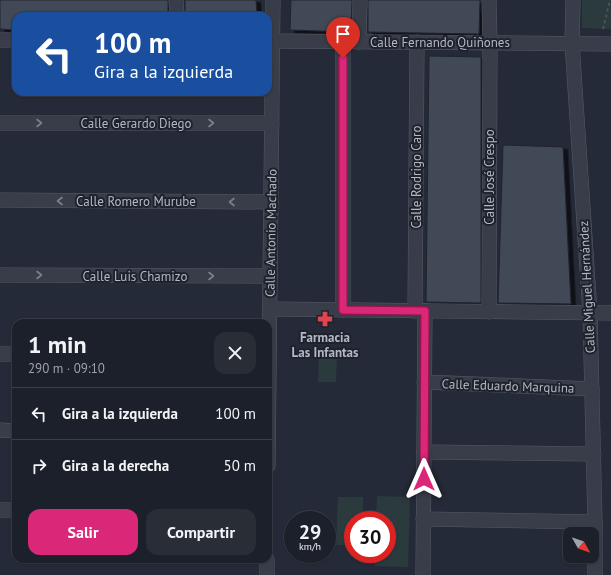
<!DOCTYPE html>
<html lang="es">
<meta charset="utf-8">
<style>
body{margin:0;font-family:"PT Sans",sans-serif;background:#292d36;color:#f1f3f6;height:100vh;display:flex;flex-direction:column;font-size:15px;white-space:nowrap}
*{box-sizing:border-box;margin:0}
p{font-size:13px;color:#a0a3a8}
.icon{flex:none;width:22px;height:22px;fill:none;stroke:currentColor;stroke-width:2;stroke-linecap:round;stroke-linejoin:round}
.map{position:relative;flex:1;overflow:hidden}
.sheet{position:absolute;left:12px;top:319px;width:260px;height:244px;display:flex;flex-direction:column;background:#1c202a;border-radius:12px;box-shadow:0 1px 3px #0004,0 0 0 1px #3a3e47}
.sheet>*{flex:none}
.top-card{position:absolute;left:12px;top:12px;width:260px;height:84px;border-radius:12px;box-shadow:0 1px 3px #0004,0 0 0 1px #3a3e47;background:#1a4fa0;color:#fff;overflow:hidden}
.needle{width:26px;rotate:130deg}
.fabs{position:absolute;left:563px;top:527px;display:grid;gap:8px}
.fabs a{display:grid;place-items:center;width:36px;height:36px;border-radius:8px;background:#1c202a;box-shadow:0 1px 3px #0004,0 0 0 1px #3a3e47;font-size:20px}
.speed{position:absolute;left:284px;top:511px;display:flex;gap:8px;font-size:20px;font-weight:700;text-align:center}
.speed>*{display:grid;place-content:center;width:52px;height:52px;border-radius:50%;background:#1c202a;box-shadow:0 1px 3px #0004,0 0 0 1px #3a3e47;line-height:1}
.speed small{font-size:10px;font-weight:400}
.speed .limit{border:6px solid #d22;background:#fff;color:#111}
.pin{position:absolute;display:grid;place-items:center;width:34px;height:34px;color:#fff;margin:-41px -17px;border-radius:50% 50% 50% 0;rotate:-45deg;box-shadow:0 0 4px #0007}
.pin .icon{rotate:45deg}
.me{position:absolute;width:44px;margin:-22px;rotate:0deg;stroke-linejoin:round;filter:drop-shadow(0 0 3px #0008)}
.turn{display:flex;align-items:center;gap:14px;height:84px;padding:0 16px;font-size:18px}
.turn .icon{width:52px;height:52px;stroke-width:2.5}
.turn b{display:block;font-size:28px;line-height:34px}
.round{display:grid;place-items:center;flex:none;width:42px;height:42px;border-radius:12px;background:#292d36}
.summary{display:flex;align-items:center;justify-content:space-between;height:68px;padding:0 16px}
h1{font-size:24px;font-weight:800;line-height:30px}
.cta{display:flex;gap:8px;margin-top:auto;padding:8px 16px}
.cta a{flex:1;height:46px;border-radius:12px;background:#db2777;color:#fff;font-size:16px;font-weight:800;line-height:46px;text-align:center}
.cta a+a{background:#292d36;color:#f1f3f6}
ul{padding:0;list-style:none}
li{display:flex;align-items:center;gap:12px;height:52px;padding:0 16px;border-top:1px solid #3a3e47}
li div{flex:1}
li b{display:block;font-size:15px}
li em{font-style:normal}
.map>svg:first-child{display:block}
.green{fill:#2b3a3d}
.building{fill:#424857;stroke:#20242f;filter:url(#shadow)}
.lines{fill:none;stroke-linecap:round;stroke-linejoin:round}
.minor-casing{stroke:#565a66;stroke-width:15}
.path{stroke:#49555a;stroke-width:2;stroke-dasharray:3 3;stroke-linecap:butt}
.minor{stroke:#383d49;stroke-width:14}
.oneway{stroke:#7c808d}
.route-casing{stroke:#8e194d;stroke-width:10}
.route{stroke:#db2777;stroke-width:7}
.labels{text-anchor:middle;dominant-baseline:central;stroke-width:4;stroke-linejoin:round;paint-order:stroke}
.street-label{font-size:13px;fill:#b4b7c4;stroke:#1e222d}
.poi-label{font-size:13px;font-weight:bold;fill:#b4b7c4;stroke:#1e222d}
</style>
<div class="map">
<svg width="611" height="575" viewBox="0 0 611 575">
<defs>
<filter id="shadow"><feDropShadow dx="4.5" dy="2.5" stdDeviation="0" flood-color="#0009"/></filter>
</defs>
<rect width="100%" height="100%" fill="#252a38"/>
<g class="green">
<path d="M 582,0 L 611,0 L 611,29 L 582,28 Z"/>
<path d="M 319,351 L 337,352 L 336,382 L 318,382 Z"/>
<path d="M 377,496 L 410,497 L 408,567 L 375,566 L 375,554 L 387,554 L 387,520 L 376,520 Z"/>
<path d="M 338,497 L 363,497 L 363,520 L 353,520 L 353,545 L 336,545 Z"/>
</g>
<g class="building">
<path d="M 0,0 L 168,0 L 168,16 L 16,16 L 16,30 L 0,29 Z"/>
<path d="M 185,0 L 256,0 L 257,16 L 185,16 Z"/>
<path d="M 291,0 L 352,0 L 351,32 L 290,30 Z"/>
<path d="M 368,0 L 480,0 L 479,34 L 368,32 Z"/>
<path d="M 429,56 L 481,57 L 481,303 L 426,302 Z"/>
<path d="M 503,145 L 563,147 L 571,304 L 498,303 Z"/>
</g>
<g class="lines">
<g class="minor-casing">
<g id="minor">
<path d="M 176,0 L 177,16"/>
<path d="M 489,0 L 490,43 L 489,312"/>
<path d="M 573,0 L 572,43 L 590,313 L 595,522 L 595,575"/>
<path d="M 0,40 L 16,40"/>
<path d="M 268,41 L 611,44"/>
<path d="M 359,42 L 360,0"/>
<path d="M 0,123 L 272,123"/>
<path d="M 0,200 L 271,202"/>
<path d="M 0,275 L 270,276"/>
<path d="M 270,309 L 611,313"/>
<path d="M 343,310 L 343,42"/>
<path d="M 415,311 L 417,42"/>
<path d="M 0,354 L 16,354"/>
<path d="M 424,382 L 592,389"/>
<path d="M 0,430 L 16,431"/>
<path d="M 424,452 L 594,454"/>
<path d="M 268,466 L 273,0"/>
<path d="M 0,510 L 16,510"/>
<path d="M 423,519 L 595,522"/>
<path d="M 267,575 L 267,559"/>
<path d="M 423,575 L 425,311"/>
</g>
</g>
<path class="path" d="M 603,29 L 610,0"/>
<use href="#minor" class="minor"/>
</g>
<defs><path id="oneway-chevron" d="M-2-3.5L2.5 0L-2 3.5" fill="none" stroke-width="1.6" stroke-linecap="round" stroke-linejoin="round"/></defs>
<g class="oneway">
<use href="#oneway-chevron" transform="translate(39 123)"/>
<use href="#oneway-chevron" transform="translate(211 123)"/>
<use href="#oneway-chevron" transform="translate(60 201) rotate(-180)"/>
<use href="#oneway-chevron" transform="translate(232 202) rotate(-180)"/>
<use href="#oneway-chevron" transform="translate(39 275)"/>
<use href="#oneway-chevron" transform="translate(211 276)"/>
</g>
<g class="lines">
<g class="route-casing">
<path id="route" d="M 343,58 L 343,310 L 425,311 L 424,479"/>
</g>
<use href="#route" class="route"/>
</g>
<defs>
<g id="pharmacy-bare" transform="scale(1.2)"><path d="M-2-6h4v4h4v4h-4v4h-4v-4h-4v-4h4Z" fill="#e0444e" stroke="#1e222d" stroke-width="2.5" paint-order="stroke"/></g>
</defs>
<g fill-rule="evenodd">
<use href="#pharmacy-bare" x="325" y="319"/>
</g>
<g class="labels">
<g class="street-label">
<text x="440" y="42">Calle Fernando Quiñones</text>
<text x="136" y="123">Calle Gerardo Diego</text>
<text transform="translate(416 177) rotate(-90)">Calle Rodrigo Caro</text>
<text transform="translate(489 177) rotate(-90)">Calle José Crespo</text>
<text x="136" y="201">Calle Romero Murube</text>
<text transform="translate(271 233) rotate(-89)">Calle Antonio Machado</text>
<text x="135" y="276">Calle Luis Chamizo</text>
<text transform="translate(587 287) rotate(-93)">Calle Miguel Hernández</text>
<text transform="translate(508 386) rotate(2)">Calle Eduardo Marquina</text>
</g>
<g class="poi-label">
<text x="325" y="337">Farmacia<tspan x="325" dy="15">Las Infantas</tspan></text>
</g>
</g>
</svg>
<div class="fabs">
<a><svg class="needle" viewBox="-14 -14 28 28"><path d="M0-13l5 13h-10z" fill="#e53935"/><path d="M0 13l5-13h-10z" fill="#a0a3a8"/></svg></a>
</div>
<div class="speed"><div>29<small>km/h</small></div><div class="limit">30</div></div>
<div class="pin" style="left:343px;top:58px;background:#d93025"><svg class="icon" aria-label="arrive" viewBox="0 0 24 24"><path d="M6 21V4h12l-3 4 3 4H6"/></svg></div>
<svg class="me" style="left:424px;top:479px" viewBox="-20 -20 40 40"><path d="M0-17L14 15 0 8-14 15z" fill="#db2777" stroke="#fff" stroke-width="4"/></svg>
<div class="top-card">
<div class="turn"><svg class="icon" aria-label="left" viewBox="0 0 24 24"><path d="M17 20v-9H6M10 6l-5 5 5 5"/></svg><div><b>100 m</b>Gira a la izquierda</div></div>
</div>
<section class="sheet">
<div class="summary"><div><h1>1 min</h1><p>290 m · 09:10</p></div><a class="round"><svg class="icon" aria-label="close" viewBox="0 0 24 24"><path d="M6 6l12 12M18 6L6 18"/></svg></a></div>
<ul>
<li><svg class="icon" aria-label="left" viewBox="0 0 24 24"><path d="M17 20v-9H6M10 6l-5 5 5 5"/></svg><div><b>Gira a la izquierda</b></div><em>100 m</em></li>
<li><svg class="icon" aria-label="right" viewBox="0 0 24 24"><path d="M7 20v-9h11M14 6l5 5-5 5"/></svg><div><b>Gira a la derecha</b></div><em>50 m</em></li>
</ul>
<div class="cta"><a>Salir</a><a>Compartir</a></div>
</section>
</div>
